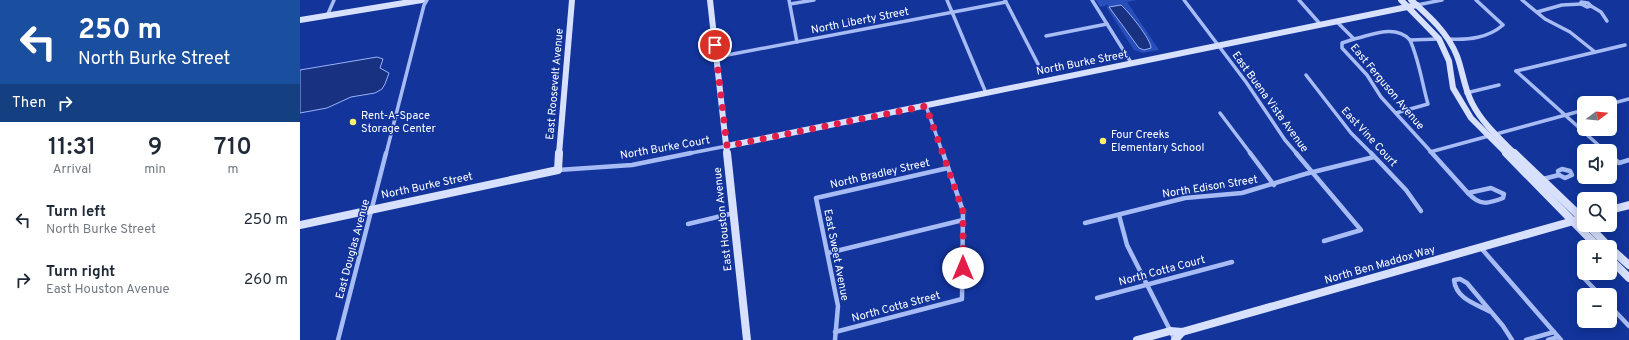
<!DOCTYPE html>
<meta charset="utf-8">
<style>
body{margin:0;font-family:Overpass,sans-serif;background:#f6f6f7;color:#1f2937;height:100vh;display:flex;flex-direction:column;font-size:15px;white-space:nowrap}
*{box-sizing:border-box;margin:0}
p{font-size:13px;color:#747a83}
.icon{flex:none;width:22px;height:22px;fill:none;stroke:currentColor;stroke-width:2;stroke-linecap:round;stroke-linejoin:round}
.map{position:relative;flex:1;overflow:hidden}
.sheet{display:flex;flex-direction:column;background:#fff;width:300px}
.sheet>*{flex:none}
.top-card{background:#1a4fa0;color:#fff;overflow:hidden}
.needle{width:26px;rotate:74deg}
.tools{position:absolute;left:1277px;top:96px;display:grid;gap:8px}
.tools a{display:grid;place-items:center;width:40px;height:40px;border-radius:6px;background:#fff;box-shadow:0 2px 10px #0003;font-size:20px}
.pin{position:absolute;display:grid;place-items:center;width:34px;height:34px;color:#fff;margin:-17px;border:2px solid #fff;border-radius:50%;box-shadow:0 1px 4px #0007}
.me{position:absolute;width:44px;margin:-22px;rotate:0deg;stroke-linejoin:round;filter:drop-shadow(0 0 3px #0008)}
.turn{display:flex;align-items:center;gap:14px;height:84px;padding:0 12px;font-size:18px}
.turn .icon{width:52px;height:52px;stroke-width:2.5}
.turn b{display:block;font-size:28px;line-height:34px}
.then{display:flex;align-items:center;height:38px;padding:0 12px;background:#0003;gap:8px;font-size:15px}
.eta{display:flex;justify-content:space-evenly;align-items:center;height:68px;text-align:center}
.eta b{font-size:24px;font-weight:600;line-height:28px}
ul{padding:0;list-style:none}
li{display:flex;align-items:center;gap:12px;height:60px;padding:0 12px}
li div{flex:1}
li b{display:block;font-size:15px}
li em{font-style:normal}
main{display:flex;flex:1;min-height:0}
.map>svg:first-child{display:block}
.green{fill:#284ebb}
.water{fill:#183281;stroke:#99b2f7}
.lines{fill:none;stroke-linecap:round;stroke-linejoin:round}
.street-far1{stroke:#a7bbf4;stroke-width:3.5}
.street{stroke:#a7bbf4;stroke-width:4.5}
.secondary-far1{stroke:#d7e0fd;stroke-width:6}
.secondary{stroke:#d7e0fd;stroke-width:8}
.route{stroke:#e11d48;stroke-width:7;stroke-dasharray:0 12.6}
.poi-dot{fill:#fff06a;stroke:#12349b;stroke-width:1.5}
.labels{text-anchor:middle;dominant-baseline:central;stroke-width:3;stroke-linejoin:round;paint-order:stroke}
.street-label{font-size:11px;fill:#fff;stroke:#12349b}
.poi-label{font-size:11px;fill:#fff;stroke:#12349b;text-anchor:start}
</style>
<main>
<section class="sheet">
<div class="top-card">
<div class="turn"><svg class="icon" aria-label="left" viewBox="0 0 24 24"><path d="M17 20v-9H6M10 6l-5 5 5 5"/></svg><div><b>250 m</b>North Burke Street</div></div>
<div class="then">Then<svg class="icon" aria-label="right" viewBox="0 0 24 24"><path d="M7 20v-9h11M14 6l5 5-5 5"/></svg></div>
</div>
<div class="eta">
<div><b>11:31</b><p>Arrival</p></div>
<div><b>9</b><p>min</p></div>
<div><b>710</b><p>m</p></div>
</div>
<ul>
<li><svg class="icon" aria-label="left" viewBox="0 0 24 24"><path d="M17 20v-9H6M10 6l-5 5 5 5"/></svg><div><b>Turn left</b><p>North Burke Street</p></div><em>250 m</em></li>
<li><svg class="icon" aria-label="right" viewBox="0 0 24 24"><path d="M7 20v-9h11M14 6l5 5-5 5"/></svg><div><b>Turn right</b><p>East Houston Avenue</p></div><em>260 m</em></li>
</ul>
</section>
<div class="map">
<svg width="1329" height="340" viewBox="0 0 1329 340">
<rect width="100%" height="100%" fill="#12349b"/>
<path class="green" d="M 796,0 L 837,0 L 827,2 L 859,50 L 843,53 L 834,50 L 807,8 L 808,5 L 800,7 Z"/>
<g class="water">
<path d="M 821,5 C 828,11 851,39 851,48 L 844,50 L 839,48 L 809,7 Z"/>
<path d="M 77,57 L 83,59 L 80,68 L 89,73 L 85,84 L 82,89 L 75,93 L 51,97 L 27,108 L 0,113 L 0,70 Z"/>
</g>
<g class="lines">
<g class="street-far1">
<path d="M 489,0 L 497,42"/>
<path d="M 647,0 L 686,93"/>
<path d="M 705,0 L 738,64"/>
<path d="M 792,0 L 832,64"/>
<path d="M 884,0 L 946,82 L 985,140 L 997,154"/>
<path d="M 999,0 L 1021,25"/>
<path d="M 1222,0 L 1245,19 L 1270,32 L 1295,52"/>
<path d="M 1281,2 L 1288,3 L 1291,6 L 1287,7 L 1281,4 Z"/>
<path d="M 490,4 L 514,0"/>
<path d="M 1117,5 L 1142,0"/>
<path d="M 1291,6 L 1301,12 L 1307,21"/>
<path d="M 1237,12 L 1262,5 L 1281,4"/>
<path d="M 27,16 L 34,0"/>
<path d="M 1037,22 L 1054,39 L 1042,43 L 1042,48 L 1067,75 L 1081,97 L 1133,154"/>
<path d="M 746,36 L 807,24"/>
<path d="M 1054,39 C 1072,35 1095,24 1110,40 L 1139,39"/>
<path d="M 1149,39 C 1169,40 1188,38 1203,25 L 1176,0"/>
<path d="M 417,57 L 706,2"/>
<path d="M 1216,71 L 1305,151"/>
<path d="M 1216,71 L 1325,45"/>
<path d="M 1006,75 L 1051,133 L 1072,154"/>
<path d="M 1166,93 L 1199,85"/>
<path d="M 1310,104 L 1329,99"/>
<path d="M 626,106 L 643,154"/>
<path d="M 920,113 L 951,154"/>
<path d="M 1096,113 L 1128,104 C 1122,83 1119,60 1110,40"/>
<path d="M 1130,152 L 1284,110"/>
<path d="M 86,154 L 124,5 L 127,0"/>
<path d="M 386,154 L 427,146"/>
</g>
<g class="street">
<path d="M 950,153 L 974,185"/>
<path d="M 996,153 L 1061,230 L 1024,241"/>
<path d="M 1071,153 L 1106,190 L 1121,211"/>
<path d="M 1132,153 L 1168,193"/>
<path d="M 1310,155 L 1319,163 L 1329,160"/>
<path d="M 1262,169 L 1270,171 L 1272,175 L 1265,178 L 1259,175 L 1258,171 Z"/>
<path d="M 258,170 L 332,165 L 391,153"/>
<path d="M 1243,179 L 1259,175"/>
<path d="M 1191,188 L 1204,194 L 1203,198 C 1188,204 1180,206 1168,193 Z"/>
<path d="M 819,215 L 827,245 L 875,340"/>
<path d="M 785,223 L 885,198 L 942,193 L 1005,174 L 1074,157"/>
<path d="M 388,224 L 434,213"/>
<path d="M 1181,248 L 1261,340"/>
<path d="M 528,253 L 663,220"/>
<path d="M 1284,269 L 1281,271 L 1281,275 L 1300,295"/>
<path d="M 797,298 L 932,262"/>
<path d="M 1310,306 L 1329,326"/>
<path d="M 1191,312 C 1176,304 1156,299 1154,280 L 1160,279 L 1167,283 L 1203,326 L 1212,340"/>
<path d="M 535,332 L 662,299 L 663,211 L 643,153"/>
<path d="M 38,340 L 86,153"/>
<path d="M 535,340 L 538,306 L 516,198 L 648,168"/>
<path d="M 1226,340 L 1254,332"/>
<path d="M 1248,340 L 1258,337"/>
</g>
<g class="secondary-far1">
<path d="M 410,0 L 427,154"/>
<path d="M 1101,0 L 1139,39 L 1149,61 L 1153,88 L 1171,118 L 1207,154"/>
<path d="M 1111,0 C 1129,16 1148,33 1157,56 C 1163,72 1164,88 1172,103 C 1182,123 1200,139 1215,154"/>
<path d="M 0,20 L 122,0"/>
<path d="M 427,146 L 1117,5"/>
<path d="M 259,154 L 272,0"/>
</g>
<g class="secondary">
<path d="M 427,153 L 447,340"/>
<path d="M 1206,153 L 1298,247"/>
<path d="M 1214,153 L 1284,220"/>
<path d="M 1310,210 L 1329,205"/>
<path d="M 0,225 L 258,170 L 259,153"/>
<path d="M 1288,225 L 1309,247"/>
<path d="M 1310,248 L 1329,265"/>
<path d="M 1310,259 L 1329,278"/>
<path d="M 837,340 L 870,331 L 882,332 L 1284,218"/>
<path d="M 875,340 L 882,332"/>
</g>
</g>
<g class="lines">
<path class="route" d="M 415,45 L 427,146 L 626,106 L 663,211 L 663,268"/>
</g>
<g class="poi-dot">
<circle cx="53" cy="122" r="4"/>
<circle cx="803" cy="141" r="4"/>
</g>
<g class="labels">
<g class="street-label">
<text transform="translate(560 21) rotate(-11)">North Liberty Street</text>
<text transform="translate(782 63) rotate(-11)">North Burke Street</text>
<text transform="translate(255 84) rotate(-85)">East Roosevelt Avenue</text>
<text transform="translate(1087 87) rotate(50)">East Ferguson Avenue</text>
<text transform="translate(970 102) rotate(54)">East Buena Vista Avenue</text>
<text transform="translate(1069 137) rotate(47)">East Vine Court</text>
<text transform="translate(365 148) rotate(-10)">North Burke Court</text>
<text transform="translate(580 174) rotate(-13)">North Bradley Street</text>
<text transform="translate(127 186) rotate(-12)">North Burke Street</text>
<text transform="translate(910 187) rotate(-9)">North Edison Street</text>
<text transform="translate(423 219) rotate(-96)">East Houston Avenue</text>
<text transform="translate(53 249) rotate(-75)">East Douglas Avenue</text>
<text transform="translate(536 255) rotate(79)">East Sweet Avenue</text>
<text transform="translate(1080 265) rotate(-16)">North Ben Maddox Way</text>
<text transform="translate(862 271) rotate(-15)">North Cotta Court</text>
<text transform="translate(596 307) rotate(-15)">North Cotta Street</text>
</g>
<g class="poi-label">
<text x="61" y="116">Rent-A-Space<tspan x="61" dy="13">Storage Center</tspan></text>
<text x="811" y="135">Four Creeks<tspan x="811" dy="13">Elementary School</tspan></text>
</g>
</g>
</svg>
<div class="tools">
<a><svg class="needle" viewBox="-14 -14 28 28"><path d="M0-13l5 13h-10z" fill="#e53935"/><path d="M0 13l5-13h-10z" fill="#747a83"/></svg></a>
<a><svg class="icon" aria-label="sound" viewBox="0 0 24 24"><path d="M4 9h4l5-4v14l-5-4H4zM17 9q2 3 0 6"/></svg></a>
<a><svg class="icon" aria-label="search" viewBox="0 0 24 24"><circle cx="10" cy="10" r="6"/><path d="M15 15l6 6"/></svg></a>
<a>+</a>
<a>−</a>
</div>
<div class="pin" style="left:415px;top:45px;background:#d93025"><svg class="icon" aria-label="arrive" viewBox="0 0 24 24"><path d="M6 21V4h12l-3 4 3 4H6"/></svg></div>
<svg class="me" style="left:663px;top:268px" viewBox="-20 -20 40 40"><circle r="19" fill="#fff"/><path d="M0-13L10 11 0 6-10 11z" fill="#e11d48"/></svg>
</div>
</main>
